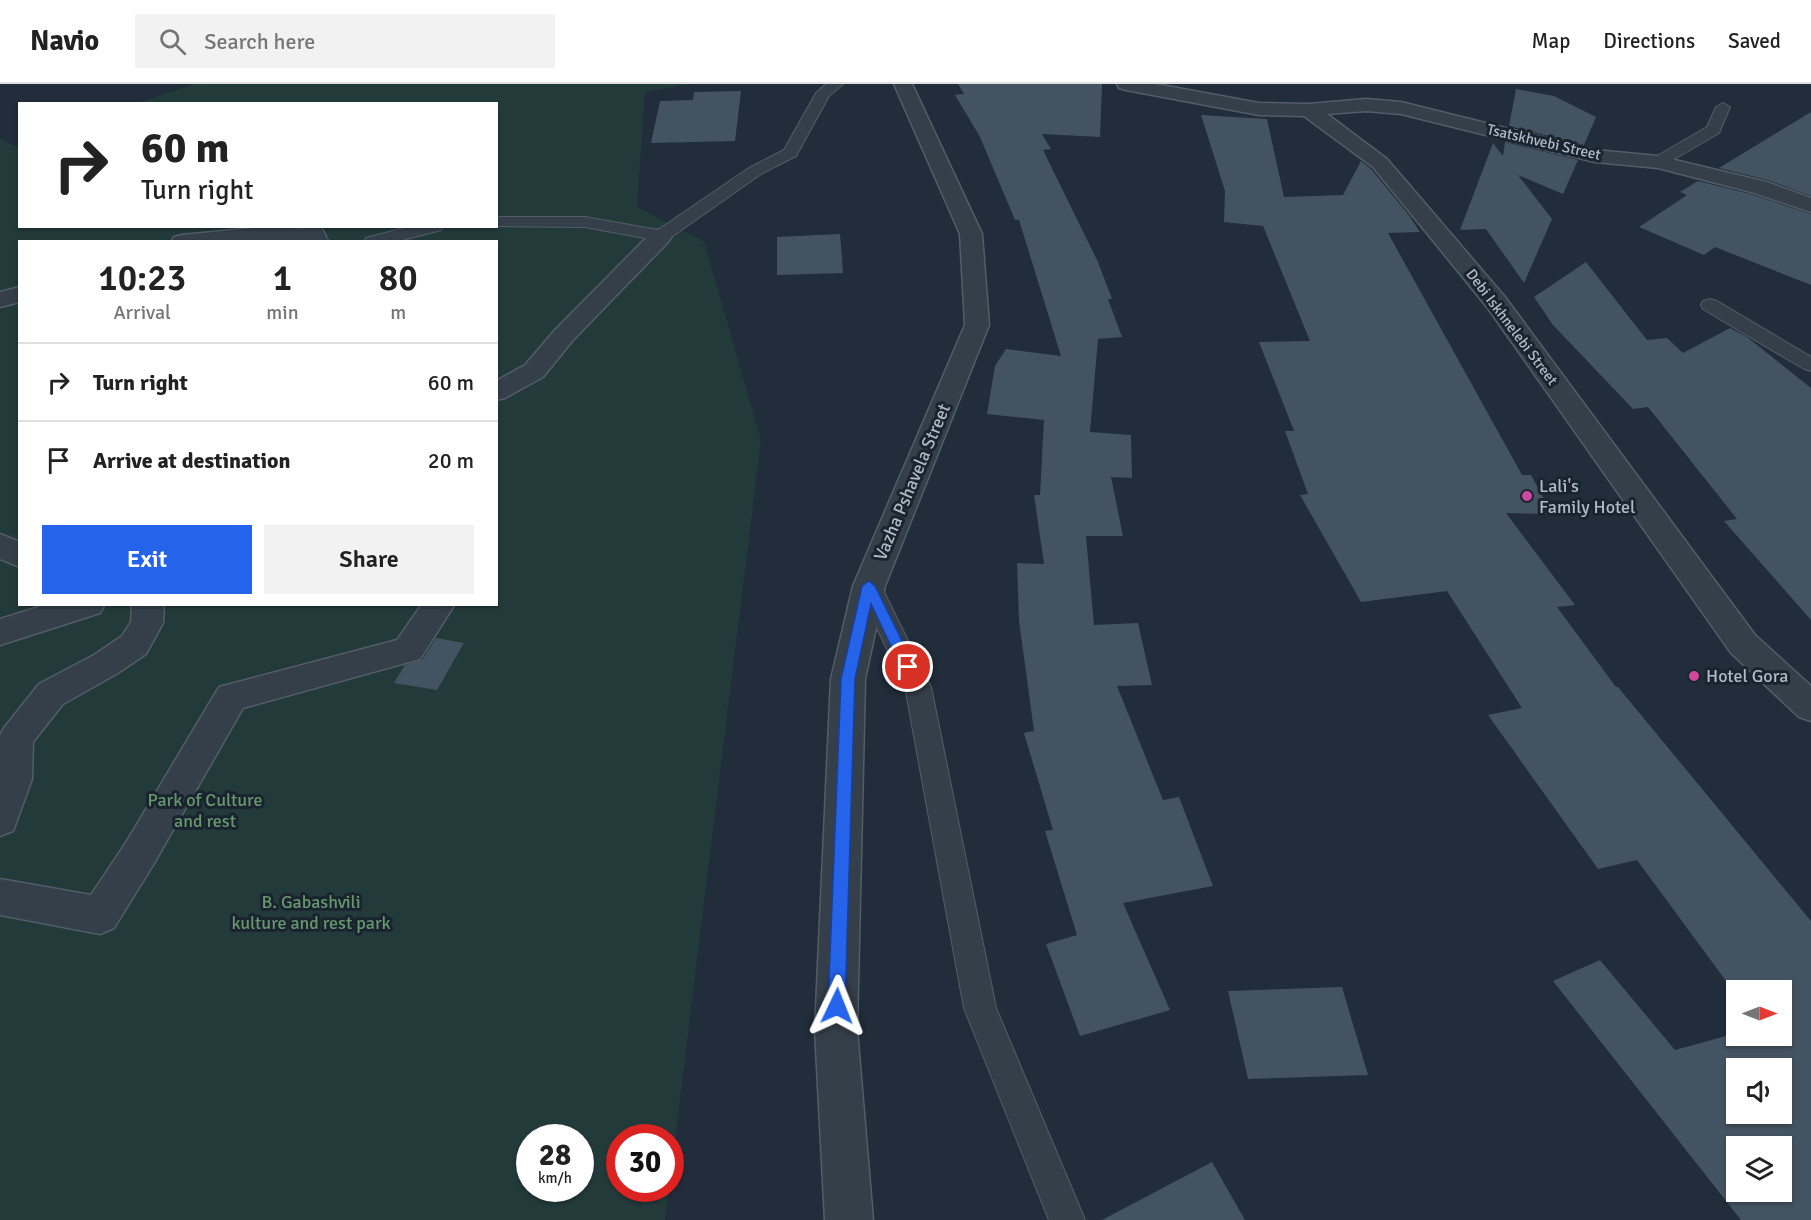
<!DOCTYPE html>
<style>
body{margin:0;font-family:Signika,sans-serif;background:#f2f2f2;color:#222;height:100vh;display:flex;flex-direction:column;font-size:22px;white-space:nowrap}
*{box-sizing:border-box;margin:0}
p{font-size:20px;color:#767676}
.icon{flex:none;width:33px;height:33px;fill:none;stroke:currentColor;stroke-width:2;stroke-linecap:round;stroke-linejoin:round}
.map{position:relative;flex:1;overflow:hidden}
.side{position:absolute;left:18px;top:156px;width:480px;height:366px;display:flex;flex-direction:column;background:#fff;border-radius:0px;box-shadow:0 2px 4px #0004}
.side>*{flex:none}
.top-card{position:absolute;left:18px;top:18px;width:480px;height:126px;border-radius:0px;box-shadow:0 2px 4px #0004;background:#fff;color:#222;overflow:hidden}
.needle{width:39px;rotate:90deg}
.controls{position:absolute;left:1726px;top:896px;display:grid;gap:12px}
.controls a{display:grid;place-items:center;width:66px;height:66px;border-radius:0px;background:#fff;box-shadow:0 2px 4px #0004;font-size:30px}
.speed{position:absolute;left:516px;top:1040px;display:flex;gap:12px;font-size:30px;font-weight:700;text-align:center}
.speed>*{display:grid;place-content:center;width:78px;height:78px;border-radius:50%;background:#fff;box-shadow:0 2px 4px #0004;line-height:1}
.speed small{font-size:15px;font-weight:400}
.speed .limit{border:9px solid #d22;background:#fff;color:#111}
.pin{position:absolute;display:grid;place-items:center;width:51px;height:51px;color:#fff;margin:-26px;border:3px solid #fff;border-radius:50%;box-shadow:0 2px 6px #0007}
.me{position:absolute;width:66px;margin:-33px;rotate:2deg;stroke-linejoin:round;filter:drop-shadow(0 0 4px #0008)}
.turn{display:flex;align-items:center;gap:21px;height:126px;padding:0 24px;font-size:27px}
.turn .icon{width:78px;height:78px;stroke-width:2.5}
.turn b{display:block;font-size:42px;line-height:51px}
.eta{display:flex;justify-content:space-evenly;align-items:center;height:102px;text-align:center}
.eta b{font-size:36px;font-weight:600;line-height:42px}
.primary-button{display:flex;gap:12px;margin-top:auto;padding:12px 24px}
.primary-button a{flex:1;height:69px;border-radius:0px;background:#2563eb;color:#fff;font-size:24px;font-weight:600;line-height:69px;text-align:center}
.primary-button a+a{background:#f2f2f2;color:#222}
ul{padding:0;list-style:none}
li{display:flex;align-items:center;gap:18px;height:78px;padding:0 24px;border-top:2px solid #e0e0e0}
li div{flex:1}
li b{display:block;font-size:22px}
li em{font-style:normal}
header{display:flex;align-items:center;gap:36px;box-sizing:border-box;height:84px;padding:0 30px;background:#fff;border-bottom:2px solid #e0e0e0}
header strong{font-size:28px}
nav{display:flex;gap:33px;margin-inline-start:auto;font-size:21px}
.search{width:420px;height:54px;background:#f2f2f2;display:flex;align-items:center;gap:15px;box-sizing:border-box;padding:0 21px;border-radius:0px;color:#767676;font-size:22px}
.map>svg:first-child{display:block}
.green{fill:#233a3b;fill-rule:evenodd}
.building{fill:#445361;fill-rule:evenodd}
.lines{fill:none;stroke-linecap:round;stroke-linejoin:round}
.service-casing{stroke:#535d68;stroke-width:2}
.pedestrian-casing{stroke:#535d68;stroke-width:3}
.minor-casing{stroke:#535d68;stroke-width:3}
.service{fill:#353f4a;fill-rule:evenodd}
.pedestrian{fill:#353f4a;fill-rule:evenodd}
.minor{fill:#353f4a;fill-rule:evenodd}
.route{fill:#2563eb;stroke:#184099;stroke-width:1.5}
.hotel-dot{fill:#d1479c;stroke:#1a242f;stroke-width:2}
.labels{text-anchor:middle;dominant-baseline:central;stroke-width:6;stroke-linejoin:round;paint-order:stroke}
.far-street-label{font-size:15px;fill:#b0bac6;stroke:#1a242f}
.street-label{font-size:18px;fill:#b0bac6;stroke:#1a242f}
.poi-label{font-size:18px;fill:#b0bac6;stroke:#1a242f;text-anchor:start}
.park-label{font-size:18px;fill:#67976f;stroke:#1a242f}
</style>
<header>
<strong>Navio</strong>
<div class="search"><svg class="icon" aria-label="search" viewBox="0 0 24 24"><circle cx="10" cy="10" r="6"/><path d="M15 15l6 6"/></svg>Search here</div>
<nav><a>Map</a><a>Directions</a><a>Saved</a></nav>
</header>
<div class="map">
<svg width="1811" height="1136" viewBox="0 0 1811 1136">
<rect width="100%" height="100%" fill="#212d3a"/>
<path class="green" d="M 194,0 L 691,0 L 645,8 L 637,123 L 704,157 L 761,356 L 671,1088 L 670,1053 L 620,1053 L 620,1104 L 669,1104 L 665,1136 L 0,1136 L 0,54 L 19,64 L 20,142 L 496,142 L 496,20 L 138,19 ZM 20,158 L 496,158 L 496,520 L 20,520 ZM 530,1053 L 580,1053 L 580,1104 L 530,1104 Z"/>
<g class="building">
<path d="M 958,0 L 1102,0 L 1100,53 L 1042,50 L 1051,65 L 1043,66 L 1098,178 L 1112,215 L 1108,215 L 1122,253 L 1098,255 L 1090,348 L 1131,351 L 1132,394 L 1111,393 L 1123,452 L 1086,452 L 1094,541 L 1138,539 L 1152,601 L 1117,602 L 1163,716 L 1179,713 L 1213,802 L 1123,819 L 1170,926 L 1080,952 L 1046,860 L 1077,851 L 1045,747 L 1053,746 L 1024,649 L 1034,647 L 1019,537 L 1017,479 L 1044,480 L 1034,411 L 1040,411 L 1044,336 L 987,330 L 995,282 L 1006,265 L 1061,272 L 1019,136 L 1015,136 L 980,53 L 955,11 L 964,10 Z"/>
<path d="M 1516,5 L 1554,12 L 1596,33 L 1584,61 L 1509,42 Z"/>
<path d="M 741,7 L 735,57 L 651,59 L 660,17 L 693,16 L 694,8 Z"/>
<path d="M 1811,28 L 1811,112 L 1768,96 L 1719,84 Z"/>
<path d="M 1201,31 L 1267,35 L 1284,113 L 1343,111 L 1361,77 L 1371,85 L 1408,130 L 1420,148 L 1388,149 L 1522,391 L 1531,391 L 1552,430 L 1506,429 L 1575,521 L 1557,523 L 1616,603 L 1618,603 L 1811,837 L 1811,1136 L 1741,1136 L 1553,897 L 1600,876 L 1675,966 L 1737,949 L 1737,951 L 1782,951 L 1782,906 L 1737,906 L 1737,912 L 1637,776 L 1598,785 L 1488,631 L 1522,624 L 1447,507 L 1361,518 L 1300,411 L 1308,410 L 1285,347 L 1294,347 L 1259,258 L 1310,257 L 1263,142 L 1224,138 L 1225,107 ZM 1737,984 L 1782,984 L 1782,1029 L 1737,1029 ZM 1737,1062 L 1782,1062 L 1782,1107 L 1737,1107 Z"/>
<path d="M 1505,58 L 1578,76 L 1563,110 L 1518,91 L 1552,135 L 1524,199 L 1486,145 L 1460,146 L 1493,59 L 1503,72 Z"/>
<path d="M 1698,97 L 1750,110 L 1811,130 L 1811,201 L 1715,163 L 1704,171 L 1639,143 L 1687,111 L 1680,108 Z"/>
<path d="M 840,150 L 843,189 L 777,191 L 777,153 Z"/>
<path d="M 1586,178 L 1647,256 L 1667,254 L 1683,269 L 1730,244 L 1747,253 L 1811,304 L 1811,536 L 1724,437 L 1737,435 L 1648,323 L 1633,325 L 1553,241 L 1534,213 Z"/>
<path d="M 436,554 L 464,559 L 437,606 L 394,599 L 405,581 L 422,576 Z"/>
<path d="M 1342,903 L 1368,991 L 1248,995 L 1228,907 Z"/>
<path d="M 1212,1078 L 1245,1136 L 1102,1136 Z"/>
</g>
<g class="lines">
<g class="service-casing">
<g id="service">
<path d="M 826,0 L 843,0 L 829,12 L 796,72 L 761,90 L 667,156 L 661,157 L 585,143 L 493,142 L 496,142 L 496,133 L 585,133 L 658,146 L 749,84 L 784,66 L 816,9 Z"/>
<path d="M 1723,19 L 1730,23 L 1719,49 L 1664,81 L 1652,81 L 1650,78 L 1652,75 L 1707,43 L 1716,23 Z"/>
<path d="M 304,142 L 322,142 L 323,150 L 330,158 L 311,158 L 306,152 Z"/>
<path d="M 412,142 L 443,142 L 441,146 L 395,158 L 364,158 L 366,154 Z"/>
<path d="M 1710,215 L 1717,217 L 1811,273 L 1811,287 L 1804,285 L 1703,225 L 1701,221 L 1703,217 Z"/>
<path d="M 869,493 L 878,496 L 931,603 L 996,924 L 1085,1136 L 1049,1136 L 964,924 L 905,603 L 857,502 L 860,496 Z"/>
</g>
</g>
<g class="pedestrian-casing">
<g id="pedestrian">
<path d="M 264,143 L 315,145 L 323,147 L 326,152 L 320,158 L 171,158 L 174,153 L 182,151 Z"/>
<path d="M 661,145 L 669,147 L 672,152 L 669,157 L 573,256 L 543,293 L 505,314 L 496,316 L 496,297 L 525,281 L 555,246 L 653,147 Z"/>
<path d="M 20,203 L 20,218 L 0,223 L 0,208 Z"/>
<path d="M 0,450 L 20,458 L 20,483 L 0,475 Z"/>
<path d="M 48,520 L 105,520 L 100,529 L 0,561 L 0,535 Z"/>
<path d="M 132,520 L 164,520 L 163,539 L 146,570 L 118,589 L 63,620 L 33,658 L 32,695 L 13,747 L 0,752 L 0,651 L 4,644 L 39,600 L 94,571 L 122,552 L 131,538 Z"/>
<path d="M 422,520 L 455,520 L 420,575 L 243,624 L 153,781 L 114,844 L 100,850 L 0,831 L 0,795 L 91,811 L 127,757 L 219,603 L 397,556 Z"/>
</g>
</g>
<g class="minor-casing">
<g id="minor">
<path d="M 894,0 L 912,0 L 982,150 L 989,241 L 885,502 L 865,595 L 857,946 L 873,1136 L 825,1136 L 815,946 L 831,595 L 853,502 L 965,241 L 960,150 Z"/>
<path d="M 1117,0 L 1156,0 L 1259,19 L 1309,20 L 1366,15 L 1401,18 L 1595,66 L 1658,72 L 1767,98 L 1811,114 L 1811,128 L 1751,108 L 1658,84 L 1595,78 L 1401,30 L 1366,27 L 1327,30 L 1387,75 L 1505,213 L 1755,551 L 1811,602 L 1811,637 L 1799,633 L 1731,569 L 1487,223 L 1373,83 L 1304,32 L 1259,31 L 1126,6 L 1119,4 Z"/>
</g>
</g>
<use href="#service" class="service"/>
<use href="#pedestrian" class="pedestrian"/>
<use href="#minor" class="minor"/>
</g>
<path class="route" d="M 869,497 L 875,502 L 915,583 L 908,588 L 903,587 L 871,520 L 855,595 L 845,922 L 843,928 L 837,931 L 830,928 L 828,922 L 841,595 L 862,502 Z"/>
<g class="hotel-dot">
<circle cx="1527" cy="412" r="6"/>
<circle cx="1694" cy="592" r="6"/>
</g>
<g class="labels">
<g class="far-street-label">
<text transform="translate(1544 58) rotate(13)">Tsatskhvebi Street</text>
<text transform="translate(1512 243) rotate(53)">Debi Iskhnelebi Street</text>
</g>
<g class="street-label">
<text transform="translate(912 398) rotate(-67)">Vazha Pshavela Street</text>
</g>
<g class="poi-label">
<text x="1539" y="402">Lali's<tspan x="1539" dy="21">Family Hotel</tspan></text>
<text x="1706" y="592">Hotel Gora</text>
</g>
<g class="park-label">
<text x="205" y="716">Park of Culture<tspan x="205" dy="21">and rest</tspan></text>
<text x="311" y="818">B. Gabashvili<tspan x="311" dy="21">kulture and rest park</tspan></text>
</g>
</g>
</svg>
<div class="controls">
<a><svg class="needle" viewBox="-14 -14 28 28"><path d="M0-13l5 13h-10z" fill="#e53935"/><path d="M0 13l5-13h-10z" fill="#767676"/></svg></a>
<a><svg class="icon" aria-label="sound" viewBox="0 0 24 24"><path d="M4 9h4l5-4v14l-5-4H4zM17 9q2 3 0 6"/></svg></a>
<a><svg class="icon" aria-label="layers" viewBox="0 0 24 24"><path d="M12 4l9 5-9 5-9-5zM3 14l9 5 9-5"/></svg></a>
</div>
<div class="speed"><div>28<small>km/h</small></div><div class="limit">30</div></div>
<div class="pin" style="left:908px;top:583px;background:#d93025"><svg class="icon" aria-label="arrive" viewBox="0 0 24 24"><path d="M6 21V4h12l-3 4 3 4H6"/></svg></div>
<svg class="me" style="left:837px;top:922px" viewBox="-20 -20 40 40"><path d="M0-17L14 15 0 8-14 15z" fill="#2563eb" stroke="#fff" stroke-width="4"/></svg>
<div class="top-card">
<div class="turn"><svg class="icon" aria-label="right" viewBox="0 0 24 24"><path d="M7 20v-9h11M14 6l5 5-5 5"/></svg><div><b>60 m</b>Turn right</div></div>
</div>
<section class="side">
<div class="eta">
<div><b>10:23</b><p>Arrival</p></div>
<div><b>1</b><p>min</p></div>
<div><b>80</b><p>m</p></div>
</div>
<ul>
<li><svg class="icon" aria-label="right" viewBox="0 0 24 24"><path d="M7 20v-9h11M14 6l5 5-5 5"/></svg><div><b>Turn right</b></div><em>60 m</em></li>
<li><svg class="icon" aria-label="arrive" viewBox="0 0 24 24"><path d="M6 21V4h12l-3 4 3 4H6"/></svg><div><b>Arrive at destination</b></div><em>20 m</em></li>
</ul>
<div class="primary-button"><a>Exit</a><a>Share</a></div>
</section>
</div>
